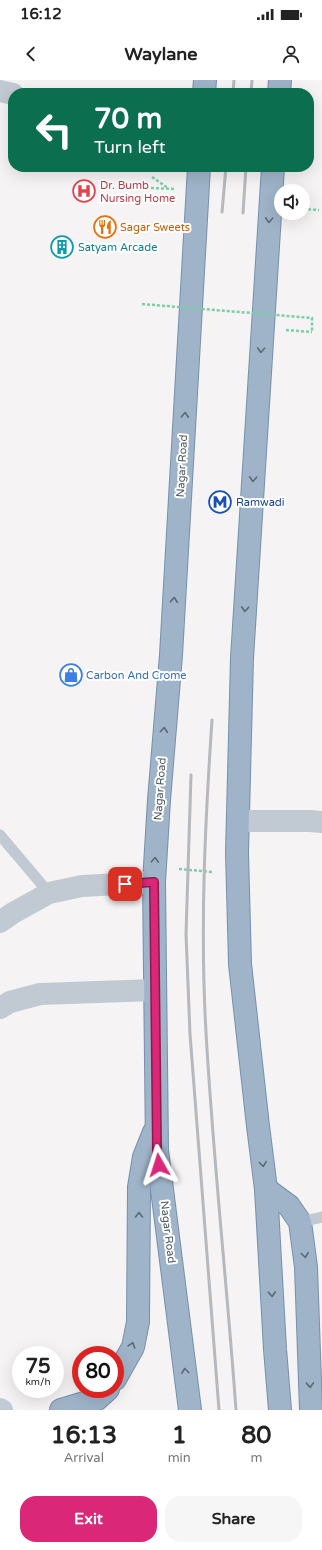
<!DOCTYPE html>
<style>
body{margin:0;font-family:"Varela Round",sans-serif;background:#f6f6f6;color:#222;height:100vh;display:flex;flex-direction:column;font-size:15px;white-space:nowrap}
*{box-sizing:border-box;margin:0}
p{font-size:13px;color:#767676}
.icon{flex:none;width:22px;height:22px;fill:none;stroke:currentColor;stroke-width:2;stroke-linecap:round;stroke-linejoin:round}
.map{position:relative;height:1330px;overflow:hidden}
.drawer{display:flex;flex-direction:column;background:#fff;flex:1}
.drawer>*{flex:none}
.hud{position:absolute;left:8px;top:8px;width:306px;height:84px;border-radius:16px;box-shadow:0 4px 16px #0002;background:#0b6e4f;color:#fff;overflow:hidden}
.buttons{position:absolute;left:274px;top:104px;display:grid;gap:8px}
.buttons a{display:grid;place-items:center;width:36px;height:36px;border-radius:50%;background:#fff;box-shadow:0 4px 16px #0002;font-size:20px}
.speed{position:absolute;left:12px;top:1266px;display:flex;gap:8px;font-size:20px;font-weight:700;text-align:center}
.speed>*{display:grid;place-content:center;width:52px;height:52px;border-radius:50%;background:#fff;box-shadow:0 4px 16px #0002;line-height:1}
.speed small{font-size:10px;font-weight:400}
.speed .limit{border:6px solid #d22;background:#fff;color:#111}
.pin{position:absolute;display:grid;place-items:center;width:34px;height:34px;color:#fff;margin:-17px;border-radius:8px;box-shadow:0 2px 6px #0006}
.me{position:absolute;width:44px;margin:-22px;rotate:354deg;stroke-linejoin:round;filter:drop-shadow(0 0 3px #0008)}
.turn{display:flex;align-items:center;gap:14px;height:84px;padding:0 20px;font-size:18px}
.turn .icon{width:52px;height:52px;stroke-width:2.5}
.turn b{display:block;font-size:28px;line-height:34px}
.eta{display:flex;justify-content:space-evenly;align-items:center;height:68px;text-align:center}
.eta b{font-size:24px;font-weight:800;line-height:28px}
.cta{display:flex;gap:8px;margin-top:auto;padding:8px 20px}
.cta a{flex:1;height:46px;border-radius:16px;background:#db2777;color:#fff;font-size:16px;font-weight:800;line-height:46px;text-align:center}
.cta a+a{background:#f6f6f6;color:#222}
.status{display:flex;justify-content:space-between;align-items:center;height:28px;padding:0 20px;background:#fff;direction:ltr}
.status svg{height:11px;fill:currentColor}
header{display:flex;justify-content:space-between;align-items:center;height:52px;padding:0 20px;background:#fff;font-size:18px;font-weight:800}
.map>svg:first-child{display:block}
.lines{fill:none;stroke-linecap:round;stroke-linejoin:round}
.trunk-casing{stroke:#7690ad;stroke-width:24}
.path{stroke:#7ad0a6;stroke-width:2.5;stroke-dasharray:3 2;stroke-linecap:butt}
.service{stroke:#c1cad2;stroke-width:11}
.minor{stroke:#c1cad2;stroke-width:22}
.secondary{stroke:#c1cbd6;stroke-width:22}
.trunk{stroke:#9fb4c9;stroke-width:22}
.rail{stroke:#b5b8bd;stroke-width:3}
.path-bridge{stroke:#7ad0a6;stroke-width:2.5;stroke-dasharray:3 2;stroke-linecap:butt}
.oneway{stroke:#5b6976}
.route-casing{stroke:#8e194d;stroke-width:10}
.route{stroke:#db2777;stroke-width:7}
.labels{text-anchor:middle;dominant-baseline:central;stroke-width:4;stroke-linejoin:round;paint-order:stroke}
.health-label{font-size:11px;fill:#be3a42;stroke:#fff;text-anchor:start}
.food-label{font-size:11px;fill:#c56008;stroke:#fff;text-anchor:start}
.culture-label{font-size:11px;fill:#0d838f;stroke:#fff;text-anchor:start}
.street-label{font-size:11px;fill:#4a5661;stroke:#fff}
.transit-label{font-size:11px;fill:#164399;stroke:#fff;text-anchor:start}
.shop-label{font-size:11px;fill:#366cbe;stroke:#fff;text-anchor:start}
</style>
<div class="status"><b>16:12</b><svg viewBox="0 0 49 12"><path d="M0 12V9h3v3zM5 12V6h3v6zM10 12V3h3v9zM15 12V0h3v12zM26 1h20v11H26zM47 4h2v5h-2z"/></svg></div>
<header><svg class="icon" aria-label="back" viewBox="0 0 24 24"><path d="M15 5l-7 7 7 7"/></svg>Waylane<svg class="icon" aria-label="person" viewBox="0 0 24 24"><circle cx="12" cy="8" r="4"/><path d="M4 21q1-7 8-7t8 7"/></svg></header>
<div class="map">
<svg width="322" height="1330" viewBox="0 0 322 1330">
<rect width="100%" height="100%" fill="#f5f3f3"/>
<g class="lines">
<g class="trunk-casing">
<g id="trunk">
<path d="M 204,13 L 205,0"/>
<path d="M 279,13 L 280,0"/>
<path d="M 273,87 L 242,578 L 237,773 L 240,884 L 258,1046 L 266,1109 L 275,1269 L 280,1330"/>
<path d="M 266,1109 L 289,1126 L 300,1142 L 306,1187 L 311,1330"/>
<path d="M 115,1299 L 133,1267 L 138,1242 L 139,1107 L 144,1077 L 154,1052"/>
<path d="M 61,1330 L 97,1319 L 108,1309"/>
<path d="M 190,1330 L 157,1070 L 154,802 L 159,720 L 171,575 L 199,87"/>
</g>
</g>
<g class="path">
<path d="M 152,97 L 168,108"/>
<path d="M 151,108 L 175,109"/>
<path d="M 303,129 L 319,130"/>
<path d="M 286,250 L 312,252"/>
<path d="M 179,789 L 213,792"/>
</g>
<g class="service">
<path d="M 0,755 L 49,813"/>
<path d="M 300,1142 L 322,1137"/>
</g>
<g class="minor">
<path d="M 0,11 L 13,14"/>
<path d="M 238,741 L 310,741 L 322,742"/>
<path d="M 0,842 L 13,833 L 49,813 L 82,806 L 154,802"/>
<path d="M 0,928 L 10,922 L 40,914 L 155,910"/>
</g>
<path class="secondary" d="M 0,1329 L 2,1330"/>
<use href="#trunk" class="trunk"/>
<g class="rail">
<path d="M 233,13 L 234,0"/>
<path d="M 251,13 L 252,0"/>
<path d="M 222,132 L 226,87"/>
<path d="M 243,133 L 246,87"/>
<path d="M 212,640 C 205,744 200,848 206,952 C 213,1078 227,1204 236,1330"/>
<path d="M 191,695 L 186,854 L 190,954 L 219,1330"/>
</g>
<path class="path-bridge" d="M 142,224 L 312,238 L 312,252"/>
</g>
<defs><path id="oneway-chevron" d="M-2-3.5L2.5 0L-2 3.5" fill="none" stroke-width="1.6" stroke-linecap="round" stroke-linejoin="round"/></defs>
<g class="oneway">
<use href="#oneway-chevron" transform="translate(269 140) rotate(93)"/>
<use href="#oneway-chevron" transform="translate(261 270) rotate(93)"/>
<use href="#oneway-chevron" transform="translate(185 335) rotate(-87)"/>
<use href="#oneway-chevron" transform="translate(253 399) rotate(93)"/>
<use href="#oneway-chevron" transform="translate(174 520) rotate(-87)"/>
<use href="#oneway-chevron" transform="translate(245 529) rotate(93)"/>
<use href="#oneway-chevron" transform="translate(164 650) rotate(-85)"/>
<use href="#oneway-chevron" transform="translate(155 780) rotate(-87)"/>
<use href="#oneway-chevron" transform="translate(263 1084) rotate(82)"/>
<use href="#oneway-chevron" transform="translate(139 1135) rotate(-90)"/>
<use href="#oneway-chevron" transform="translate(305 1175) rotate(82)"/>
<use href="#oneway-chevron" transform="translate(272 1214) rotate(87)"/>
<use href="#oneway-chevron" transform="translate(132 1265) rotate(-72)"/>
<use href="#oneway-chevron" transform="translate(185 1291) rotate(-97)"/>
<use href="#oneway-chevron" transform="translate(310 1305) rotate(88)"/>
</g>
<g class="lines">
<g class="route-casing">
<path id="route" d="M 125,804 L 154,802 L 157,1070 L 159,1085"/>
</g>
<use href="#route" class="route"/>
</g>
<defs>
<g id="hospital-ring" transform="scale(1.15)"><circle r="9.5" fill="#fff" stroke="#e0444e" stroke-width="1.5"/><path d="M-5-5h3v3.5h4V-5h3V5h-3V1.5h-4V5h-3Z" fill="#e0444e"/></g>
<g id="restaurant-ring" transform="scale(1.15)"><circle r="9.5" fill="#fff" stroke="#e8710a" stroke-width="1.5"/><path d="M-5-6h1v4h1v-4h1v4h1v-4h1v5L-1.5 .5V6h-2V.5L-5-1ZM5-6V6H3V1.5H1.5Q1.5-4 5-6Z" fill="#e8710a"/></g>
<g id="building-ring" transform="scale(1.15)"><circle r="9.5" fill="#fff" stroke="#0f9aa8" stroke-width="1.5"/><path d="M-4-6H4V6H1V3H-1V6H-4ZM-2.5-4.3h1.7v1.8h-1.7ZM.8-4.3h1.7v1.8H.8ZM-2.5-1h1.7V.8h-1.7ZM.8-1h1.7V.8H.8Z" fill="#0f9aa8"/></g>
<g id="metro-ring" transform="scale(1.15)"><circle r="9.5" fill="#fff" stroke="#1a4fb4" stroke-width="1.5"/><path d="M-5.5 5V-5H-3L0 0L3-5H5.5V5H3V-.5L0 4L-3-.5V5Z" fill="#1a4fb4"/></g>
<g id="shop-ring" transform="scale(1.15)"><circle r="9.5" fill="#fff" stroke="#3f7fe0" stroke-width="1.5"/><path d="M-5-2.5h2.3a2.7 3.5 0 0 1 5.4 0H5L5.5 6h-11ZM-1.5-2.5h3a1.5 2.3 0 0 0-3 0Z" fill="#3f7fe0"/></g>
</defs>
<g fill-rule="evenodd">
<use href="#hospital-ring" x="84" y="111"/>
<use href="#restaurant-ring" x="105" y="147"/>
<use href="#building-ring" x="62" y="167"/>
<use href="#metro-ring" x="220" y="422"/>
<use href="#shop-ring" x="71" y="595"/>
</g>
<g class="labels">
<g class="health-label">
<text x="100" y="105">Dr. Bumb<tspan x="100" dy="13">Nursing Home</tspan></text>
</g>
<g class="food-label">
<text x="120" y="147">Sagar Sweets</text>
</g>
<g class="culture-label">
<text x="78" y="167">Satyam Arcade</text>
</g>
<g class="street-label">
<text transform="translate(182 386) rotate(-87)">Nagar Road</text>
<text transform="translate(160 709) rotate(-86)">Nagar Road</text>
<text transform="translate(168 1152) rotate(83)">Nagar Road</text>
</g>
<g class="transit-label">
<text x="236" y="422">Ramwadi</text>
</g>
<g class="shop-label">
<text x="86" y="595">Carbon And Crome</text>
</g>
</g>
</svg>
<div class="buttons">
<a><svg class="icon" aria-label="sound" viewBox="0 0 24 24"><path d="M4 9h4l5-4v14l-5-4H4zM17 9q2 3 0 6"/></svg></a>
</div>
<div class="speed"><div>75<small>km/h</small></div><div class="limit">80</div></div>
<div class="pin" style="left:125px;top:804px;background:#d93025"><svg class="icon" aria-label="arrive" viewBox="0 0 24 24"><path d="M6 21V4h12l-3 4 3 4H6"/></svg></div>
<svg class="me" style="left:159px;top:1085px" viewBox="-20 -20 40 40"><path d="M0-17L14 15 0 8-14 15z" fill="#db2777" stroke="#fff" stroke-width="4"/></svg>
<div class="hud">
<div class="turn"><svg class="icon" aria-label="left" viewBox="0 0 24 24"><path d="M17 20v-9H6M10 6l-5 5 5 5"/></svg><div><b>70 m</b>Turn left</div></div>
</div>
</div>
<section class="drawer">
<div class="eta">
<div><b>16:13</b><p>Arrival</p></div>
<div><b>1</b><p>min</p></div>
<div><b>80</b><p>m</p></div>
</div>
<div class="cta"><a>Exit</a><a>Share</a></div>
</section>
